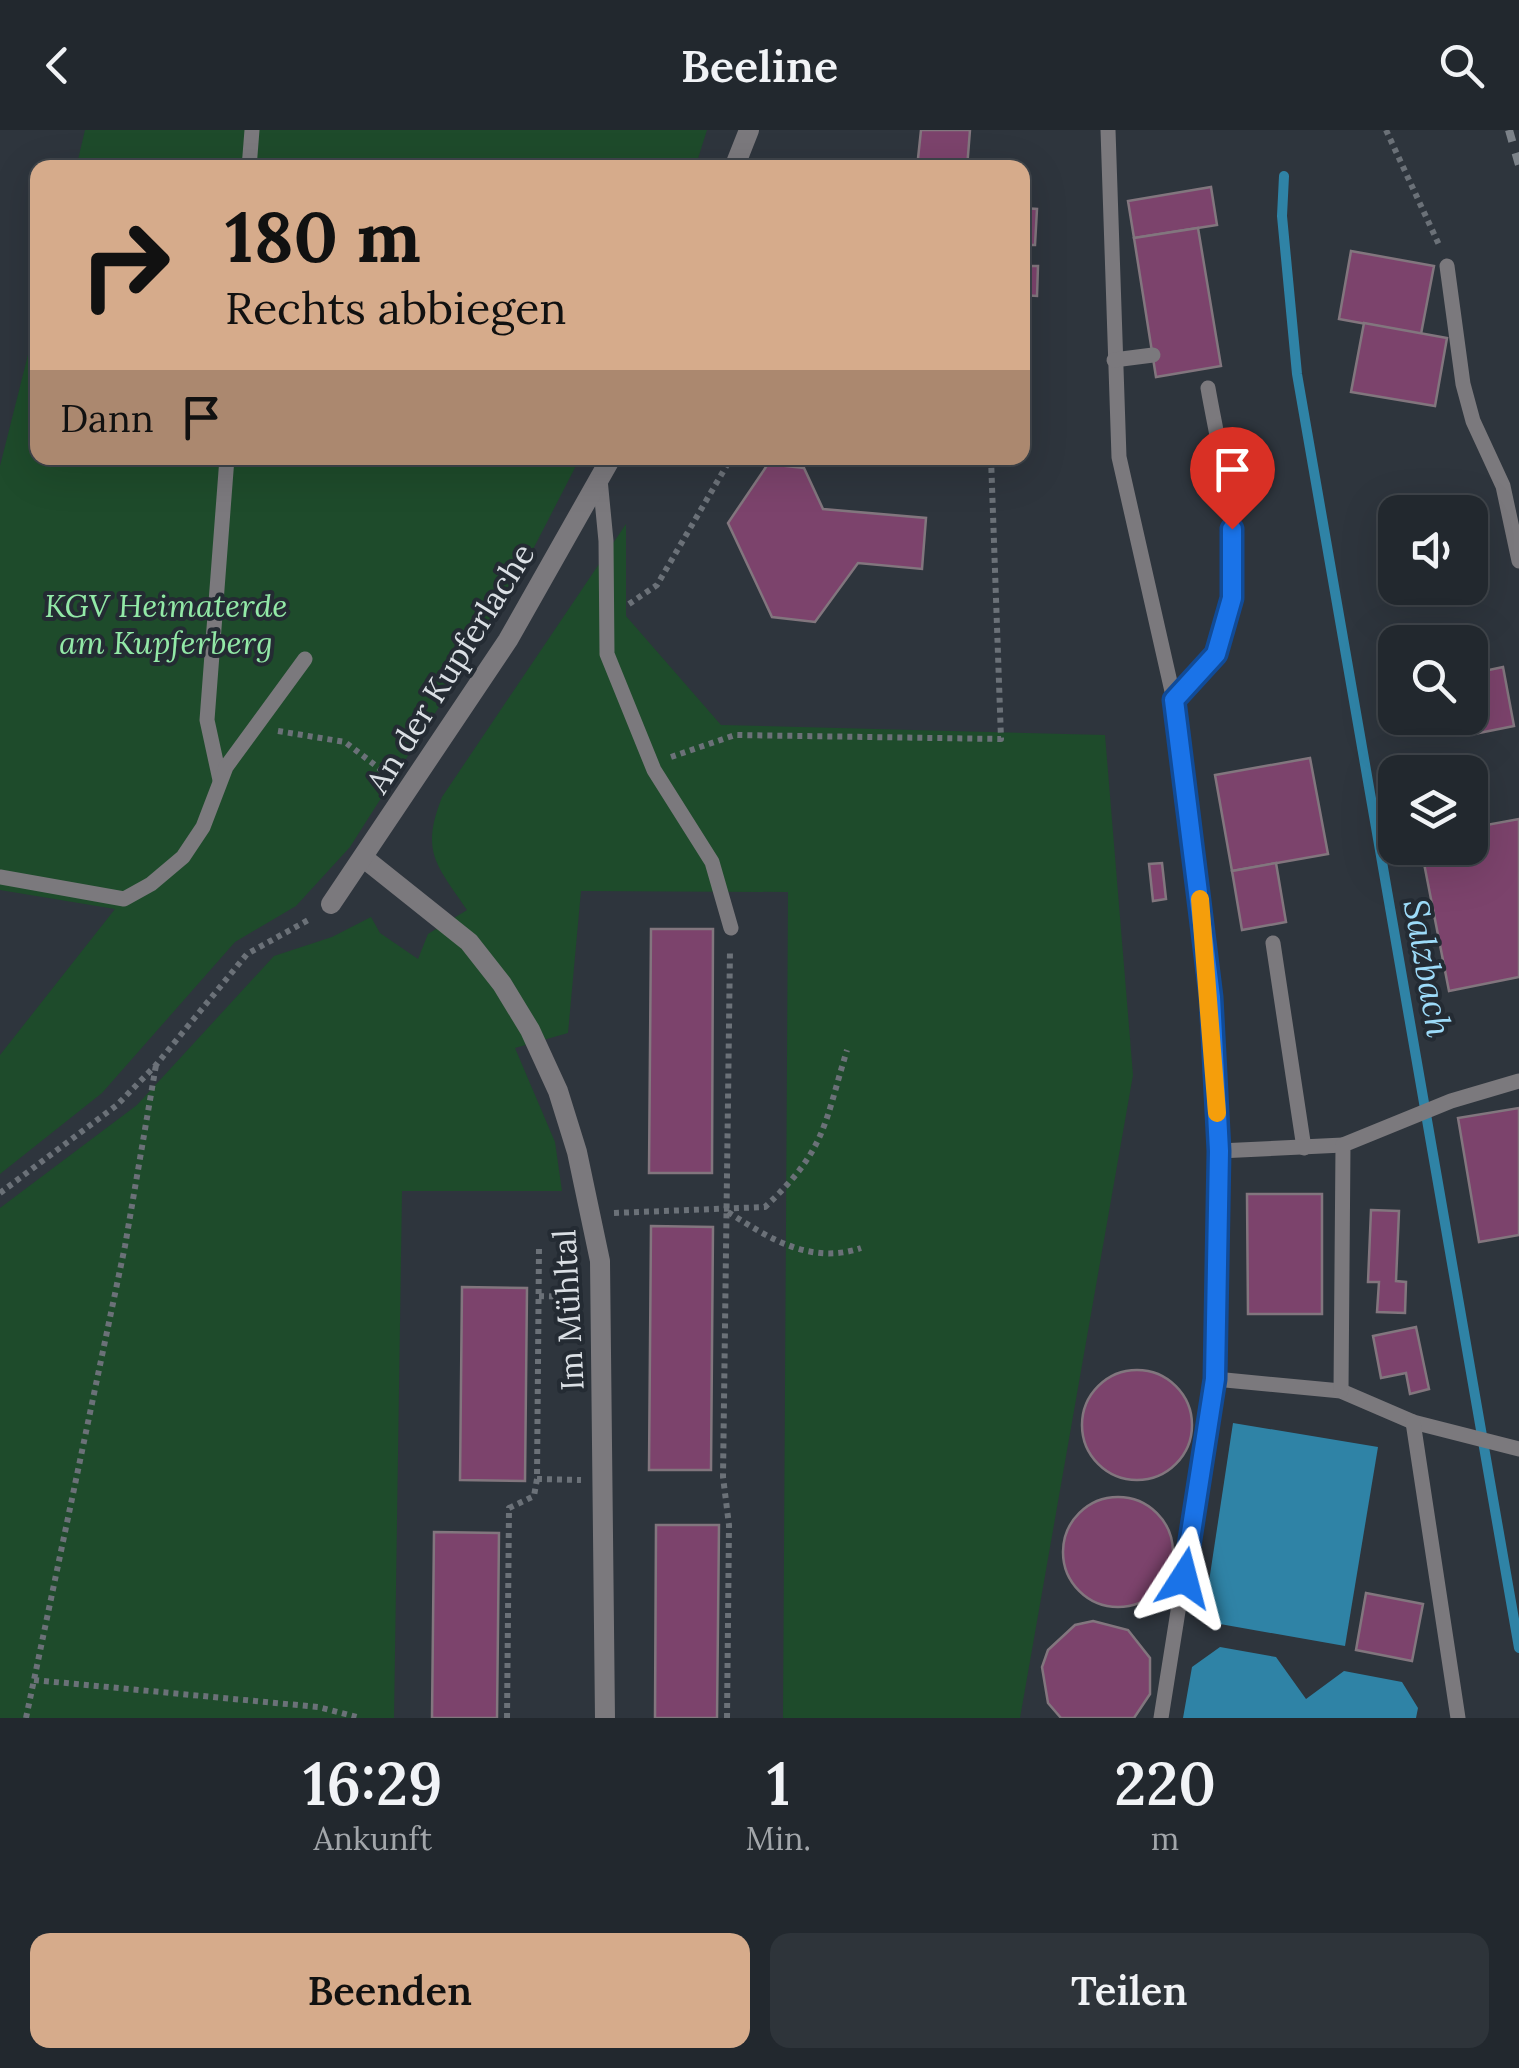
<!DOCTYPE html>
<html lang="de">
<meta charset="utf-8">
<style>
body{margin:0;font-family:Lora,serif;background:#2e343a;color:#f1f3f6;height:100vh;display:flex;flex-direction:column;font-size:38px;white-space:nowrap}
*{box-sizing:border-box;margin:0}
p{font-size:32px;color:#a2a6aa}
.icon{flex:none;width:55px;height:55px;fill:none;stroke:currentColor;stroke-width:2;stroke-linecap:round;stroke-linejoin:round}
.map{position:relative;height:1588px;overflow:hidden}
.details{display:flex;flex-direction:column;background:#22282e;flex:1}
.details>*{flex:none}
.hud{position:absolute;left:30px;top:30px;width:1000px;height:305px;border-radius:20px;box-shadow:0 10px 40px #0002,0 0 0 2px #3f444a;background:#d6ab8b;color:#111;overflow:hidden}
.buttons{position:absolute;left:1378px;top:365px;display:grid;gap:20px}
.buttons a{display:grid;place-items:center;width:110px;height:110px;border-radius:20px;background:#22282e;box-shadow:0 10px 40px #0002,0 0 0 2px #3f444a;font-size:50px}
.pin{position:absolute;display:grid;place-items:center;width:85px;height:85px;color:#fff;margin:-102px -42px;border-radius:50% 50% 50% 0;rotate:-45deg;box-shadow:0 0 10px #0007}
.pin .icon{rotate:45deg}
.me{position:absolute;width:110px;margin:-55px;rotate:9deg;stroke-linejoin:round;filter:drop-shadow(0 0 8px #0008)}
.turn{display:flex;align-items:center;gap:35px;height:210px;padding:0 30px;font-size:45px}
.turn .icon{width:130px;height:130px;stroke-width:2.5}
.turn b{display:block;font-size:70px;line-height:85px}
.then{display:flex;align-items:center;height:95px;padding:0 30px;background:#0003;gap:20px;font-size:38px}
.eta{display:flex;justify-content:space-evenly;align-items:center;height:170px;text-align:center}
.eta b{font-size:60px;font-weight:600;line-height:70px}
.button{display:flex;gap:20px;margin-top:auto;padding:20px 30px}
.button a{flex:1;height:115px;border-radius:20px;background:#d6ab8b;color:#111;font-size:40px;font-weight:600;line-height:115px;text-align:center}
.button a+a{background:#2e343a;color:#f1f3f6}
header{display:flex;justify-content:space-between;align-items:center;height:130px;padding:0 30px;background:#22282e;font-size:45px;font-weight:600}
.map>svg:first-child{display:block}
.green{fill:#1e4b2b}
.water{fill:#2f83a6}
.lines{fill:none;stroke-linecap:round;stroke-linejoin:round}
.stream{stroke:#2f83a6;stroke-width:10}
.building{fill:#7c436c;stroke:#82767e;stroke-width:2.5}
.path{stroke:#6b7178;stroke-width:6;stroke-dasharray:5 5;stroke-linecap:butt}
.lane{stroke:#7b797d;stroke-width:15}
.street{stroke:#7b797d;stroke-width:20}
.rail{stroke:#7c8289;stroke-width:8;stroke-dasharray:12 12;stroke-linecap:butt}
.route-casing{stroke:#114b97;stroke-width:25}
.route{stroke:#1a73e8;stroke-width:18}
.slow{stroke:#f59e0b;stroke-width:18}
.labels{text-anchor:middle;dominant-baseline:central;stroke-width:8;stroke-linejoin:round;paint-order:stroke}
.park-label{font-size:32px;font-style:italic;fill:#92e9a7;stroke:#242b33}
.street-label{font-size:32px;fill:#dadfe4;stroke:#242b33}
.water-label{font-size:35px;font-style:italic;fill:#9ddbf9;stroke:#242b33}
</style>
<header><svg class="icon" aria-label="back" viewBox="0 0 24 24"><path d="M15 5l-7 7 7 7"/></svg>Beeline<svg class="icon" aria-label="search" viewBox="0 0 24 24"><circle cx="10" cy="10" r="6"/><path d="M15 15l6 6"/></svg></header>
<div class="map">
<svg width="1519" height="1588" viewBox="0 0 1519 1588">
<rect width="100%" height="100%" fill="#2e353d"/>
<g class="green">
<path d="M 85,0 L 707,0 L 695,38 L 76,38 Z"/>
<path d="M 37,189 L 38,328 L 580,328 L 507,470 L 350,717 L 296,776 L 235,812 L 102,963 L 0,1044 L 0,925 L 115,779 L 0,760 L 0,336 Z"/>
<path d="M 626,394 L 626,486 L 721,595 L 1105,605 L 1133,945 L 1020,1588 L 783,1588 L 788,762 L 581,761 L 568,903 L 515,918 L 555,1012 L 562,1061 L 402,1061 L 394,1588 L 0,1588 L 0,1078 L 137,975 L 274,826 L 332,807 L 371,787 L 380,803 L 418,829 L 428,804 L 467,780 C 437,735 420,723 442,667 Z"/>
</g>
<g class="water">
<path d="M 1233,1293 L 1378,1317 L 1345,1516 L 1203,1491 Z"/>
<path d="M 1220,1517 L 1276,1527 L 1306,1569 L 1344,1541 L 1402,1552 L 1418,1578 L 1416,1588 L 1183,1588 L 1192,1537 Z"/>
</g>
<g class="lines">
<path class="stream" d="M 1284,46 L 1282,86 L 1297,244 L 1519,1518"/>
</g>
<g class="building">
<path d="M 921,0 L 970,0 L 967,38 L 917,38 Z"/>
<path d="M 1211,57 L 1217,95 L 1134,108 L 1128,71 Z"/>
<path d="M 1022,78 L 1037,79 L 1035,115 L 1022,115 Z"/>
<path d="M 1198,98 L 1221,236 L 1156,247 L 1134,108 Z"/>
<path d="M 1351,121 L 1434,136 L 1421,204 L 1339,189 Z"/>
<path d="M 1022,136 L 1038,136 L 1037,166 L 1022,165 Z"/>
<path d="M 1364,193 L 1447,208 L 1435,276 L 1351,262 Z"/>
<path d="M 768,334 L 804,338 L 823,379 L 926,388 L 922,439 L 858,433 L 815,492 L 772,487 L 728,393 Z"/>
<path d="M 1503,537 L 1514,596 L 1469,605 L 1466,588 L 1470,588 L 1470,544 Z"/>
<path d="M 1310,628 L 1328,724 L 1232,741 L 1215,645 Z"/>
<path d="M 1519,689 L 1519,847 L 1449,861 L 1421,718 L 1470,718 L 1470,698 Z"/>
<path d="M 1162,733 L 1166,769 L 1153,771 L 1149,734 Z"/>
<path d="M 1276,733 L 1286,792 L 1242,800 L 1232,741 Z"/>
<path d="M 651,799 L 713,799 L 712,1043 L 649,1043 Z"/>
<path d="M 1519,978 L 1519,1105 L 1479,1112 L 1458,988 Z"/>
<path d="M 1247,1064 L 1322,1064 L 1322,1184 L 1248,1184 Z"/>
<path d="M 1371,1080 L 1399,1081 L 1396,1151 L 1406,1152 L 1405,1183 L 1377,1182 L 1379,1152 L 1368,1152 Z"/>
<path d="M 651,1096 L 713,1097 L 711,1340 L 649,1340 Z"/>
<path d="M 462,1157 L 527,1158 L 525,1351 L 460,1350 Z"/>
<path d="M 1416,1197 L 1429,1259 L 1410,1264 L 1406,1243 L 1381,1248 L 1373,1206 Z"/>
<circle cx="1137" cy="1295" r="55"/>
<circle cx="1118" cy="1422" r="55"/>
<path d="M 656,1395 L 719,1395 L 717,1588 L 655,1588 Z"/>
<path d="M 434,1402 L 499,1403 L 497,1588 L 432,1588 Z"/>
<path d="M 1366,1463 L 1423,1474 L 1412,1531 L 1356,1520 Z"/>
<path d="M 1093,1491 L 1128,1500 L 1150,1528 L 1150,1564 L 1134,1588 L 1061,1588 L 1048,1573 L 1042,1537 L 1048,1520 L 1075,1495 Z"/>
</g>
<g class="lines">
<g class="path">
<path d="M 1386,0 L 1440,117"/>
<path d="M 629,474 L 657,455 L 731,328"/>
<path d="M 278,601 L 345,612 L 388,645"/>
<path d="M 671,627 L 735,605 L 1001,609 L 991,328"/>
<path d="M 0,1063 L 117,975 L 156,935 L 247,824 L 310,789"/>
<path d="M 728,1082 C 770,1109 811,1135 861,1118"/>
<path d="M 614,1083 L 765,1077 C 826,1020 824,995 847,920"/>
<path d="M 539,1166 L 577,1167"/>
<path d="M 537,1349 L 581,1350"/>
<path d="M 34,1550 L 318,1577 L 361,1588"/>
<path d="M 26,1588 L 125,1116 L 156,935"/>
<path d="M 507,1588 L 509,1378 L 534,1366 L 537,1349 L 539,1117"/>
<path d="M 727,1588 L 729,1395 L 723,1347 L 730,820"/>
</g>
<g class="lane">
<path d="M 1108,0 L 1119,327 L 1174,570 L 1211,867 L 1219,1021 L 1215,1249 L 1161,1588"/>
<path d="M 249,38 L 252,0"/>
<path d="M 1447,136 L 1463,254 L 1473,291 L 1503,356 L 1519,431"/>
<path d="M 1114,230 L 1153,225"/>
<path d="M 600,349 L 606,411 L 607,524 L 654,640 L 712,732 L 731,798"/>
<path d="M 1174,570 C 1187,556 1206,540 1215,524 C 1254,453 1221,333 1208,258"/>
<path d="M 220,650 L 207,590 L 227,328"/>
<path d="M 0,747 L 124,769 L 151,754 L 183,727 L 203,697 L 226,637 L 305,529"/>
<path d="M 1273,813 L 1304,1018"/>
<path d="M 1219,1021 L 1343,1015"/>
<path d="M 1215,1249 L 1341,1261 L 1413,1292 L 1519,1319"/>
<path d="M 1341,1261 L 1343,1015 L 1451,971 L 1519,951"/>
<path d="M 1413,1292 L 1458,1588"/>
</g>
<g class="street">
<path d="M 734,38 L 749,0"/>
<path d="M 365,729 L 469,812 L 502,854 L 530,900 L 558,961 L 577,1022 L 600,1131 L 605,1588"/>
<path d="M 331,774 L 508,510 L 611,328"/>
</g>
<path class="rail" d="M 1509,0 L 1519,35"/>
</g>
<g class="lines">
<g class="route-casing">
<path id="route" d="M 1184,1448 L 1215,1249 L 1219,1021 L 1211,867 L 1174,570 L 1216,524 L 1232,468 L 1232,399"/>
</g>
<use href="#route" class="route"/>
<path class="slow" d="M 1200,769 L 1217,983"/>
</g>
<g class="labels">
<g class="park-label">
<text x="166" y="475">KGV Heimaterde<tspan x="166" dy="37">am Kupferberg</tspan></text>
</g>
<g class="street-label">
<text transform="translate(450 538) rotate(-58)">An der Kupferlache</text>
<text transform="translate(568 1180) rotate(-93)">Im Mühltal</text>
</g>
<g class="water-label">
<text transform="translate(1428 838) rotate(80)">Salzbach</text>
</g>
</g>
</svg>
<div class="buttons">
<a><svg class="icon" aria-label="sound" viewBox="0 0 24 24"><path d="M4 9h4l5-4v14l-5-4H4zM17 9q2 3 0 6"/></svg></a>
<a><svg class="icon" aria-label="search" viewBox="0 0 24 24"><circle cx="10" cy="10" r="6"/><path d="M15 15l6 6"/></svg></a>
<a><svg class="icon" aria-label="layers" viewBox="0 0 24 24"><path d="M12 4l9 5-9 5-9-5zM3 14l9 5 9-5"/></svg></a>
</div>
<div class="pin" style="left:1232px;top:399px;background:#d93025"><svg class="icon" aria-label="arrive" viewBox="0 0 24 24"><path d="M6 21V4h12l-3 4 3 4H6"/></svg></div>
<svg class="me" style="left:1184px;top:1448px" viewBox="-20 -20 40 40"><path d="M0-17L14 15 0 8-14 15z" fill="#1a73e8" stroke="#fff" stroke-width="4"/></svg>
<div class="hud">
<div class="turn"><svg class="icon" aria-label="right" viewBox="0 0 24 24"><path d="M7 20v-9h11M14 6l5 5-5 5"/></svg><div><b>180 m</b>Rechts abbiegen</div></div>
<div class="then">Dann<svg class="icon" aria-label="arrive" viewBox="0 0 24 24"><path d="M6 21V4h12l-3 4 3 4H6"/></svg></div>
</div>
</div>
<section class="details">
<div class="eta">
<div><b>16:29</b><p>Ankunft</p></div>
<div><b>1</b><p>Min.</p></div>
<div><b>220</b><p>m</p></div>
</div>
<div class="button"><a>Beenden</a><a>Teilen</a></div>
</section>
